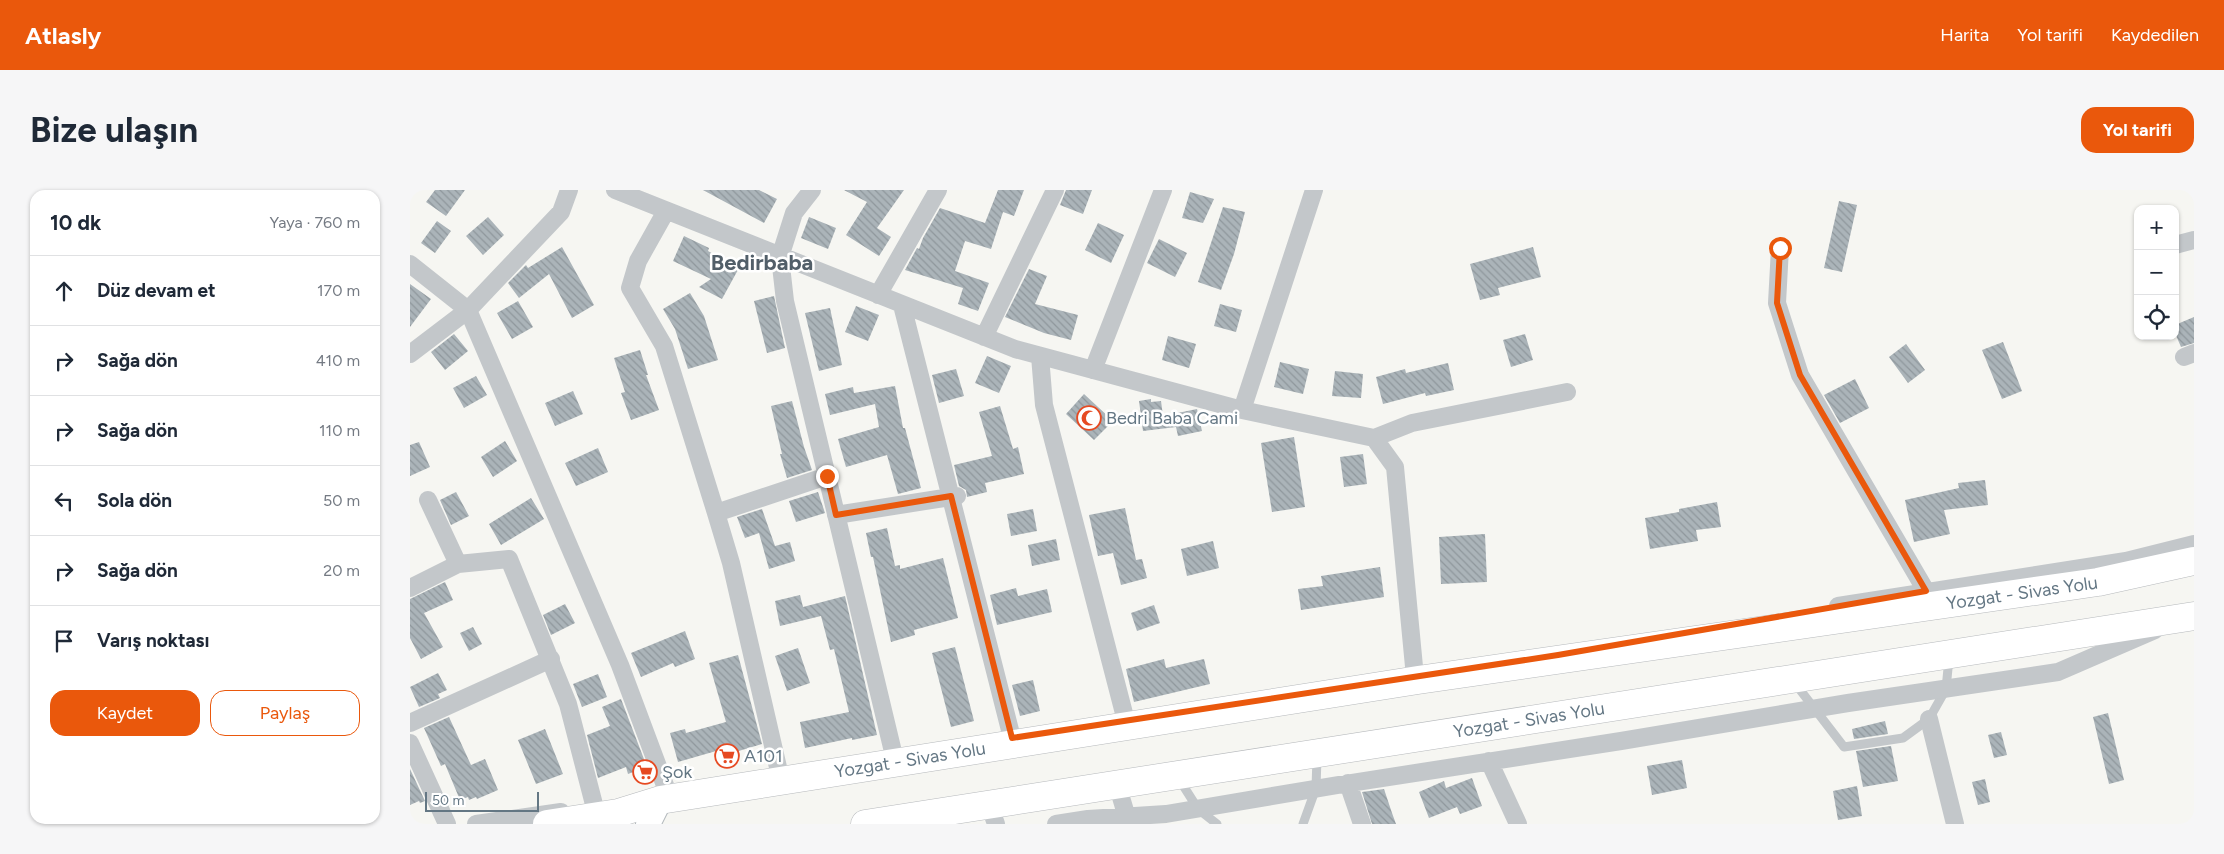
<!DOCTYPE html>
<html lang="tr">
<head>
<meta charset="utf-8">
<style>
	:root { --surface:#fff; --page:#f6f6f7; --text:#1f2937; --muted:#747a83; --line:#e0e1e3; --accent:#ea580c }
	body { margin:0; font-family:Figtree,sans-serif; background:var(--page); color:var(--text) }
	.controls { position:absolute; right:15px; top:15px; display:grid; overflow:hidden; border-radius:10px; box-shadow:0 1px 4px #0004 }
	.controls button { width:45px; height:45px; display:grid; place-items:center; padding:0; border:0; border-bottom:1px solid var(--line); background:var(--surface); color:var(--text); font:25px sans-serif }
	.scale { position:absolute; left:15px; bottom:12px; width:114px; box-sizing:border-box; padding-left:5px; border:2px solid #647784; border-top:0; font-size:14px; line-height:18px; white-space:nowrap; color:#647784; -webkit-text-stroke:4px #fff; paint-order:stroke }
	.stop { position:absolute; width:15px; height:15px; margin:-11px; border:4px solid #ea580c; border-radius:50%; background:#fff }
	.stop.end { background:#ea580c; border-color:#fff; box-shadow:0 1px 5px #0008 }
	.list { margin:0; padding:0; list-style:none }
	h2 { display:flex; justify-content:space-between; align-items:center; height:65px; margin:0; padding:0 20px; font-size:21px }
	h2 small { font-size:16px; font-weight:400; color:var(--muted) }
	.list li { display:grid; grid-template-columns:32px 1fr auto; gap:15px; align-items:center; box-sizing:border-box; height:70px; padding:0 20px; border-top:1px solid var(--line) }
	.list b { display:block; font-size:19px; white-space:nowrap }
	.list em { font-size:16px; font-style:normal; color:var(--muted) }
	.actions { display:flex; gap:10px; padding:15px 20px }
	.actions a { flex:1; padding:11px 0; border:1px solid var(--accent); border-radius:15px; text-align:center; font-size:18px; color:var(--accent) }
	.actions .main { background:var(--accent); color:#fff }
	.icon { flex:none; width:28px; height:28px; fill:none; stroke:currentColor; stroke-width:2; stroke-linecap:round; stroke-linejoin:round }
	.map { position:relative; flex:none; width:1784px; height:634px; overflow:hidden; border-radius:15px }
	header { display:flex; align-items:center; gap:30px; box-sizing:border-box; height:70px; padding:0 25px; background:var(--accent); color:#fff }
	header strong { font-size:24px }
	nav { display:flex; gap:28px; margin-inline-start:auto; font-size:18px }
	.intro { display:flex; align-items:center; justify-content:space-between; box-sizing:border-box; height:120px; padding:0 30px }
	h1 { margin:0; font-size:35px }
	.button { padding:12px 22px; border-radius:15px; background:var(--accent); color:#fff; font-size:18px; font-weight:700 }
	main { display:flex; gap:30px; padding:0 30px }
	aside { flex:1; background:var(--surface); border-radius:15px; box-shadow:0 1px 4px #0004 }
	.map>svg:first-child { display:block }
	.building { fill:url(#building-back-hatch) }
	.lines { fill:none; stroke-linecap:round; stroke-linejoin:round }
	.secondary-casing { stroke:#b3b9bd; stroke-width:26 }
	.highway-casing { stroke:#b6b9bc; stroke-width:29 }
	.lane { stroke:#c3c7ca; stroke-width:9 }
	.street { stroke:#c3c7ca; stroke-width:18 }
	.secondary { stroke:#fff; stroke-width:24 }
	.highway { stroke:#fff; stroke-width:28 }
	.route { stroke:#ea580c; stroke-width:6 }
	.labels { text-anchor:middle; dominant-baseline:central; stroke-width:5; stroke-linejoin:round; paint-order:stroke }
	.poi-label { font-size:18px; fill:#647784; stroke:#fff; text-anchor:start }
	.street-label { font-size:18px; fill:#647784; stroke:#fff }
	.district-label { font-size:22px; font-weight:bold; fill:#525f69; stroke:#fff }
</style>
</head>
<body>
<header>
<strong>Atlasly</strong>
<nav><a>Harita</a><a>Yol tarifi</a><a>Kaydedilen</a></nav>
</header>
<div class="intro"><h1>Bize ulaşın</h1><a class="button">Yol tarifi</a></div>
<main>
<aside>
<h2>10 dk<small>Yaya · 760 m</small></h2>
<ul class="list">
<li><svg class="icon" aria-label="ahead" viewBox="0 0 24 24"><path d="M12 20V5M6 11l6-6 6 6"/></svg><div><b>Düz devam et</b></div><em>170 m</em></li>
<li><svg class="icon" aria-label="right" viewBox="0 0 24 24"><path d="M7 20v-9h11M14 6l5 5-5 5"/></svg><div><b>Sağa dön</b></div><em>410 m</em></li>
<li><svg class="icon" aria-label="right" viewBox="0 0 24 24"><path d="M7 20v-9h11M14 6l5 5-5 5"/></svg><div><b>Sağa dön</b></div><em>110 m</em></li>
<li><svg class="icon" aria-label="left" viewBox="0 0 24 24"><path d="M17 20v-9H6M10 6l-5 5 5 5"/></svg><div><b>Sola dön</b></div><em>50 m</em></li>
<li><svg class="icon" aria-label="right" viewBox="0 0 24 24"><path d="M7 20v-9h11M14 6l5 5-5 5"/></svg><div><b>Sağa dön</b></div><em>20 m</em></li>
<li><svg class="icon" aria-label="arrive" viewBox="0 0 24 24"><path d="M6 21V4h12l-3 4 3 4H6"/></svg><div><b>Varış noktası</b></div></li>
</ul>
<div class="actions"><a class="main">Kaydet</a><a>Paylaş</a></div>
</aside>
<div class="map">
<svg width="1784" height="634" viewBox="0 0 1784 634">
	<defs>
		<pattern id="building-back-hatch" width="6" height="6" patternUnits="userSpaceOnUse" patternTransform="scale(1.25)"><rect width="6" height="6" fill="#abb4b9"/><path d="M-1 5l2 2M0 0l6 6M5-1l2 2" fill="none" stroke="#8f979c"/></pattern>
	</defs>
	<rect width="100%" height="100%" fill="#f6f6f2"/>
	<path class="building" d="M25 0H55L36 26 16 12Z
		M293 0H349L367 9 354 33Z
		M434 0H494L467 38 481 47 469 66 436 45 457 12Z
		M588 0H614L604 26 593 22 581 59 555 51 545 81 579 93 568 121 548 114 553 98 495 80 507 58 509 59 513 48 530 18 575 33Z
		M656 0H682L673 24 650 15Z
		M780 2 804 9 793 33 772 28Z
		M1429 11 1447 15 1432 82 1414 78Z
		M813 17 835 22 824 64 811 100 788 92Z
		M78 27 94 45 73 65 56 46Z
		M399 27 426 38 418 59 391 48Z
		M27 31 41 41 25 63 11 53Z
		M688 33 714 45 701 73 675 60Z
		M274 46 299 58 298 61 329 78 312 109 289 97 301 89 263 71Z
		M749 49 777 63 765 87 737 73Z
		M152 57 184 115 162 128 139 84 109 108 98 93 116 75 118 78Z
		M1123 57 1131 87 1088 98 1090 105 1070 110 1060 74Z
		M619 79 637 86 625 114 668 125 661 150 634 143 595 127Z
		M0 94 21 109 0 137Z
		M280 103 294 126 308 170 278 179 265 139 253 119Z
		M364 106 375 158 357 163 344 111Z
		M108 111 123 137 102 149 87 123Z
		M810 114 832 120 826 142 804 136Z
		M446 116 469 125 458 151 435 142Z
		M420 118 432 175 409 181 395 123Z
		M1784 127V153L1771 157 1765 143V135Z
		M44 144 58 161 35 180 21 162Z
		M1115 144 1123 170 1101 177 1093 150Z
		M758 146 786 154 779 178 752 170Z
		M1593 152 1612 201 1592 209 1572 160Z
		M1496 154 1515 180 1498 193 1479 167Z
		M230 160 238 185H236L249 220 221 230 211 203 215 202 204 168Z
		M577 166 601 176 589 203 565 193Z
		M870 172 899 179 893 204 864 197Z
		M1038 173 1044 200 1016 206 1015 203 973 214 966 187 995 179 996 183Z
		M546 179 554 206 529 213 522 185Z
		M925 181 953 184 951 208 922 206Z
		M66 186 77 205 54 218 43 198Z
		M1445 189 1459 218 1430 233 1414 205Z
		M485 196 493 238H495L511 298 488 304 477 265 436 277 428 249 469 237 465 214 420 225 415 204 443 197 444 203Z
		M163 201 173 224 145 236 135 213Z
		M674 204 703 231 684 250 656 224Z
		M741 209V212L751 211 753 226 787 219 792 241 768 246 766 237 733 241 729 211Z
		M382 211 394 257 402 280 377 288 370 264H372L361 216Z
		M590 216 603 259 608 257 614 284 575 293 577 302 557 307 556 300 549 296 544 275 582 266 569 222Z
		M884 247 895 317 862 322 851 253Z
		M95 251 107 271 83 287 71 267Z
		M9 252 20 277 0 286V255Z
		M188 258 198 282 166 296 155 273Z
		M953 264 957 294 934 297 930 267Z
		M1575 290 1578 315 1534 320 1540 344 1504 352 1495 310 1549 298 1548 293Z
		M46 302 59 326 41 335 30 310Z
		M408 302 415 323 386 332 379 311Z
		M121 308 134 329 91 355 79 334Z
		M1307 312 1311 337 1286 340 1288 351 1240 359 1235 328 1269 322V319Z
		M715 318 726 370 732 369 737 388 711 395 703 363 688 366 679 325Z
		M352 319 365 356 380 352 385 371 359 379 349 343 335 348 327 327Z
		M623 319 627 341 601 346 597 324Z
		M477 338 485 376 490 375V379L533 368 548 428 504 440 505 445 481 452 463 367H461L456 343Z
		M1075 344 1077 392 1031 394 1029 347Z
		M646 349 650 370 622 376 618 355Z
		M803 351 809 378 777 386 771 359Z
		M970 377 974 407 891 420 888 399 913 396 911 386Z
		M35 392 43 410 14 423 33 457 11 469 0 448V409Z
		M606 398 608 406 637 399 642 422 587 435 580 405Z
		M390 405 393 417 435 406 467 545 442 550V548L395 558 390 532 439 522 424 459 420 460 411 426 370 436 365 411Z
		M155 414 165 433 141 445 133 425Z
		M744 415 750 433 727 441 721 423Z
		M63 437 72 454 59 461 50 443Z
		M275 441 285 469 265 477 263 473 231 487 221 463Z
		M545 457 564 531 541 537 522 463Z
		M388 458 400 493 377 501 365 466Z
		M328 465 352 554 322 563 320 557 268 572 260 543 275 539 276 543 316 532 299 473Z
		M754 469 756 478 794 469 800 494 724 512 716 479Z
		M28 483 37 500 28 504 30 508 9 517 0 497Z
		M188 484 197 507 172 517 163 494Z
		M623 490 630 521 610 526 602 495Z
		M211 509 237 577 218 584 216 577 188 588 177 545 200 536 192 517Z
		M1698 523 1714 590 1699 594 1683 527Z
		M39 527 61 575 75 569 88 600 67 609 66 607 59 610 58 607 50 610 35 574 31 576 14 538Z
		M1475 531 1478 544 1444 549 1442 539Z
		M135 539 153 584 126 594 108 550Z
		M1591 542 1597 565 1584 568 1578 545Z
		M1481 556 1488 591 1453 597 1446 561Z
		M1272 570 1277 598 1242 605 1237 576Z
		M0 579 15 611 10 613 9 611 0 615Z
		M1062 588 1072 616 1050 624 1047 617 1019 628 1009 602 1034 591 1036 598Z
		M1575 589 1580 612 1568 615 1562 592Z
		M1447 596 1452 626 1428 630 1423 601Z
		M974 599 982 623 986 634H962L952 602Z"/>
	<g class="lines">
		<g class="secondary-casing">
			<path id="secondary" d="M238 634 250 610"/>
		</g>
		<g class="highway-casing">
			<path id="highway" d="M137 634 208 623 250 610 1008 490 1688 392 1784 371
				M455 634 1784 426"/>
		</g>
		<path class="lane" d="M1384 492 1434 557 1493 548 1519 529 1536 499 1539 468
			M769 589 788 619 807 634
			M893 634 906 598 907 567"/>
		<path class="street" d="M205 0 605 159 832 220 964 248 985 277 1005 487
			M402 0 384 23 370 67 375 111 484 566
			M256 21 228 71 220 98 254 156 306 323 321 373 370 586
			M1765 55 1784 50
			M1370 58 1367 113 1390 185 1516 401
			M0 74 58 120 210 475 259 606 250 610
			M468 105 528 0
			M492 115 602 548
			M574 147 645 0
			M0 164 58 120 151 22 159 0
			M630 166 634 215 716 531
			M1774 167 1784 163
			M683 180 753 0
			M832 220 904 0
			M964 248 1002 233 1157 202
			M18 310 48 374
			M306 323 417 286
			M426 325 547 306
			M0 398 48 374 99 369 158 514 187 626
			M1428 416 1716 371 1784 354
			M1519 529 1545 634
			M0 533 141 469
			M0 553 37 634
			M1079 571 1108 634
			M938 593 952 634
			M707 594 719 634
			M579 614 586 634
			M66 634 151 622
			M646 634 678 629 756 624 928 595 1211 551 1438 513 1648 482 1745 440"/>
		<use href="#secondary" class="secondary"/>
		<use href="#highway" class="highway"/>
	</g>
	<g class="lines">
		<path class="route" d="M417 286 426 325 541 306 602 548 1148 465 1516 401 1390 185 1367 113 1370 58"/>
	</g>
	<defs>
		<g id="mosque-ring" transform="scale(1.25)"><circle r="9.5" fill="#fff" stroke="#e64a22" stroke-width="1.5"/><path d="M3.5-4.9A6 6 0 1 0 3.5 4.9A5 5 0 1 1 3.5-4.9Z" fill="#e64a22"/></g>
		<g id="supermarket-ring" transform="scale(1.25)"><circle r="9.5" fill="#fff" stroke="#e64a22" stroke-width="1.5"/><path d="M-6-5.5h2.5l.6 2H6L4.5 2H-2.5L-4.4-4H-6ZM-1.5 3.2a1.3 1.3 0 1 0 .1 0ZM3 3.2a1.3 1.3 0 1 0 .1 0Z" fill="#e64a22"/></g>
	</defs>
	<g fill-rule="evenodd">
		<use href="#mosque-ring" x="679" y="228"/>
		<use href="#supermarket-ring" x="317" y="566"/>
		<use href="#supermarket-ring" x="235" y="582"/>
	</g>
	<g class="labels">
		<g class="poi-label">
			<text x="696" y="228">Bedri Baba Cami</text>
			<text x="334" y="566">A101</text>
			<text x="252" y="582">Şok</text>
		</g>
		<g class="street-label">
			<text transform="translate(1612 403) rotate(-8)">Yozgat - Sivas Yolu</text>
			<text transform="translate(1119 530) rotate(-9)">Yozgat - Sivas Yolu</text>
			<text transform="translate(500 570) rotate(-9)">Yozgat - Sivas Yolu</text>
		</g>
		<g class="district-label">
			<text x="352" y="72">Bedirbaba</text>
		</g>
	</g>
</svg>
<div class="controls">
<button>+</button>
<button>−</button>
<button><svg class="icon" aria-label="locate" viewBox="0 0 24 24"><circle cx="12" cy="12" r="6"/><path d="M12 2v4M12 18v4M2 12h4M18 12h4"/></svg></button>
</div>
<div class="scale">50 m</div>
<div class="stop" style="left:1370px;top:58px"></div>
<div class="stop end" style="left:417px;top:286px"></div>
</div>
</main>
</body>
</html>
